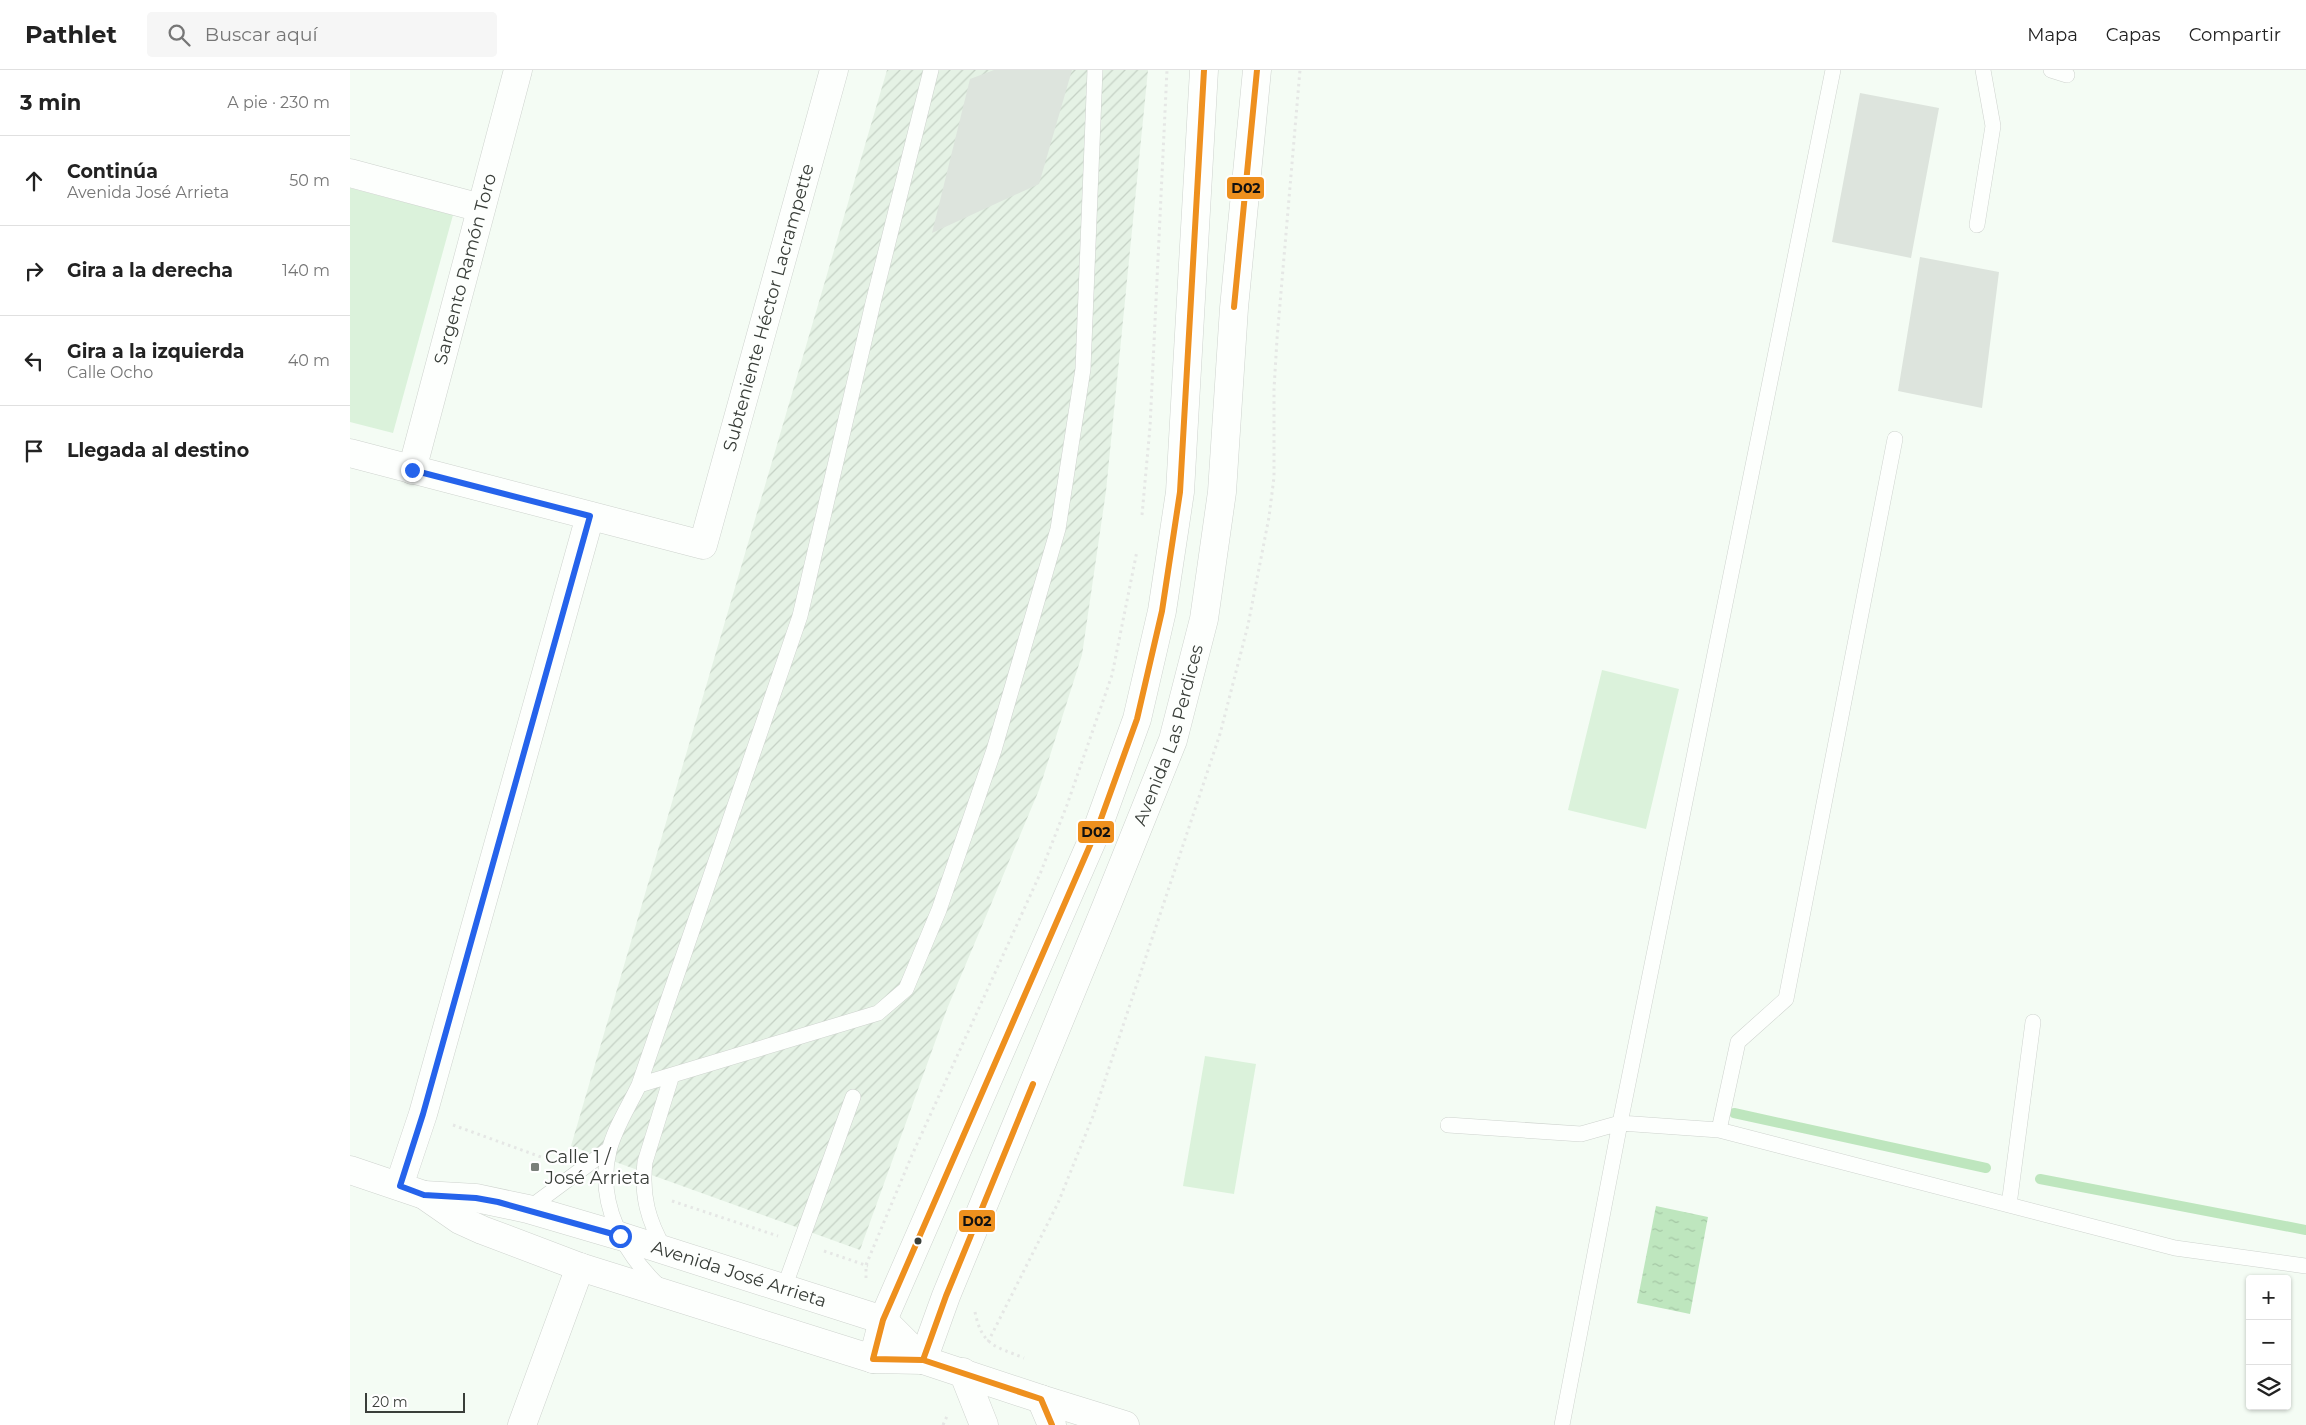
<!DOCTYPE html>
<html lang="es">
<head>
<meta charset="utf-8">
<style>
	:root { --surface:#fff; --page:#f6f6f6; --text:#222; --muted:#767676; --line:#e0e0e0 }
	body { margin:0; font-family:Montserrat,sans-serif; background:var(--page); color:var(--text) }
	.controls { position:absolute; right:15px; bottom:15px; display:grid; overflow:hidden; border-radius:5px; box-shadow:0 1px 4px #0004 }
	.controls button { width:45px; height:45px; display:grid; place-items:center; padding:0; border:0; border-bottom:1px solid var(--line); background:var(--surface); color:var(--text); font:25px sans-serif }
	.scale { position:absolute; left:15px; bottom:12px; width:100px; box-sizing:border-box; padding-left:5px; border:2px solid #393e39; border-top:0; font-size:14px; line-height:18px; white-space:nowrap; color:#393e39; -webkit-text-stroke:4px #fff; paint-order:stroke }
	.stop { position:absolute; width:15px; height:15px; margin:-11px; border:4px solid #2563eb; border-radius:50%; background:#fff }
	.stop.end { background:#2563eb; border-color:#fff; box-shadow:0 1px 5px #0008 }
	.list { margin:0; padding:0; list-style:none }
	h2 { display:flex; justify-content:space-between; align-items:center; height:65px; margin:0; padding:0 20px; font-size:21px }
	h2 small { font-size:16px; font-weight:400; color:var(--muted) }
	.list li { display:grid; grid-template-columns:32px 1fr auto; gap:15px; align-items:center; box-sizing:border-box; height:90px; padding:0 20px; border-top:1px solid var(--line) }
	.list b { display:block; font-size:19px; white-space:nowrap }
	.list p { margin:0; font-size:16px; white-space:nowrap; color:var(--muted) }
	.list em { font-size:16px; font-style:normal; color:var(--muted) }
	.icon { flex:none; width:28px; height:28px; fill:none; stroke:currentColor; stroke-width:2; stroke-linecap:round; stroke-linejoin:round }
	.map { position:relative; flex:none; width:1956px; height:1355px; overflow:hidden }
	header { display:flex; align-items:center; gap:30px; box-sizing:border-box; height:70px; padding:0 25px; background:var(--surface); border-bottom:1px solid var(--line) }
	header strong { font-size:24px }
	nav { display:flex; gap:28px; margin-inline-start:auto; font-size:18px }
	.search { width:350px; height:45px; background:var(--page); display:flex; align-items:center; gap:12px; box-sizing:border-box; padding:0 18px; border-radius:5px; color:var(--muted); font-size:19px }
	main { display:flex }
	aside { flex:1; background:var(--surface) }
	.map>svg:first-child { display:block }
	.industrial { fill:url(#industrial-furrows) }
	.park { fill:#dbf2db }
	.water { fill:url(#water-ripples) }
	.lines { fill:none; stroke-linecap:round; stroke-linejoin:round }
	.stream { stroke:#bee6be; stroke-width:10 }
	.building { fill:#dde4dd }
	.lane-casing { stroke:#ced3ce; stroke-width:16 }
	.street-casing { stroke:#ced3ce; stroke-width:29 }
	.secondary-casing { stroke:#ced3ce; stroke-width:29 }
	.primary-casing { stroke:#ced3ce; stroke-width:29 }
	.path { stroke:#e5e7e5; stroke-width:3; stroke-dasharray:2.5 4; stroke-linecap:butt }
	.lane { stroke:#fdfffd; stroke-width:15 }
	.street { stroke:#fdfffd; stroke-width:28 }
	.secondary { stroke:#fdfffd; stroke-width:28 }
	.primary { stroke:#fdfffd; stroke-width:28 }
	.bus-1-casing { stroke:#fff; stroke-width:10 }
	.bus-1 { stroke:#ee901e; stroke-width:6 }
	.route { stroke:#2563eb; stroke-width:6 }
	.poi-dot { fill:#7a807a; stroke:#fff; stroke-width:2 }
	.bus-dot { fill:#393e39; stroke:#fff; stroke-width:2 }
	.labels { text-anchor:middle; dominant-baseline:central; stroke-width:4.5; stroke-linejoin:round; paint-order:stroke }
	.street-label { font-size:18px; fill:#393e39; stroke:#fff }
	.poi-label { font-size:18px; fill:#393e39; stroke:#fff; text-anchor:start }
	.line-badge { stroke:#fff; stroke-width:2 }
	.pale-badge-label { font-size:14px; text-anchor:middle; font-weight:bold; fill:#111 }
</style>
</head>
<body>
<header>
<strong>Pathlet</strong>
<div class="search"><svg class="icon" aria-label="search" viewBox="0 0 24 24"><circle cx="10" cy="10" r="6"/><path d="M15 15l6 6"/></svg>Buscar aquí</div>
<nav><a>Mapa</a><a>Capas</a><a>Compartir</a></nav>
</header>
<main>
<aside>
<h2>3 min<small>A pie · 230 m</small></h2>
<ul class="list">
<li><svg class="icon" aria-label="ahead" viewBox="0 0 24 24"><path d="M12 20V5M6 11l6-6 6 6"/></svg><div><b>Continúa</b><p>Avenida José Arrieta</p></div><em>50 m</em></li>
<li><svg class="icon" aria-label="right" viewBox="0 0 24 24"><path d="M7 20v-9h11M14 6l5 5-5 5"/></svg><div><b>Gira a la derecha</b></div><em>140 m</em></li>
<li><svg class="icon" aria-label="left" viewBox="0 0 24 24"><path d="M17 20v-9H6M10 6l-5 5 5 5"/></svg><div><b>Gira a la izquierda</b><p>Calle Ocho</p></div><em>40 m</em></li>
<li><svg class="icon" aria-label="arrive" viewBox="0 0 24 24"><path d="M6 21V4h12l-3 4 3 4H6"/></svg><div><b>Llegada al destino</b></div></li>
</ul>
</aside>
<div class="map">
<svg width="1956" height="1355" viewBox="0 0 1956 1355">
	<defs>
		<pattern id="industrial-furrows" width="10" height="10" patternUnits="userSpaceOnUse" patternTransform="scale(1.25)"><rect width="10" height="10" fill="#e5f2e5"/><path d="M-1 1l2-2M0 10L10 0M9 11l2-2" fill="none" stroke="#c5d1c5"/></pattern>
		<pattern id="water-ripples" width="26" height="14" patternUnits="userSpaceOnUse" patternTransform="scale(1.25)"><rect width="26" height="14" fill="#bee6be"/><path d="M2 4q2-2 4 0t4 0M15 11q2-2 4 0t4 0" fill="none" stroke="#a4c6a4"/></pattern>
	</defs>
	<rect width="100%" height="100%" fill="#f4fcf4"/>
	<path class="industrial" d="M537 0H798L756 421 732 585 689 720 597 939 510 1180 221 1076Z"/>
	<path class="park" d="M0 118 103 145 43 363 0 352Z
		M1252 600 1329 619 1296 759 1218 740Z
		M855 986 906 994 884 1124 833 1116Z"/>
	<path class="water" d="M1306 1136 1358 1147 1340 1244 1287 1233Z"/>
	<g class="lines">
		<path class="stream" d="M1384 1043 1636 1098
			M1690 1109 1956 1160"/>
	</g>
	<path class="building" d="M644 0H722L689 114 582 163 620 9Z
		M1510 23 1589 38 1561 188 1482 172Z
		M1570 187 1649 202 1632 338 1548 321Z"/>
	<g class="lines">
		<g class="lane-casing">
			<path id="lane" d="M1701 0 1717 5
				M1627 155 1643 56 1633 0
				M289 1015 528 943 556 919 589 840 644 680 708 459 733 299 745 0
				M1098 1055 1231 1064 1270 1053 1483 0
				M1369 1060 1388 972 1436 929 1545 369
				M1659 1135 1683 952
				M178 1139 259 1079
				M315 1180C298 1151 291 1125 295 1092L322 1005
				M311 1218C274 1184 246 1133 259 1081 264 1059 279 1036 289 1015L450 546 523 233 581 0
				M434 1218 503 1027
				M1212 1355 1270 1053 1369 1060 1825 1178 1956 1196"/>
		</g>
		<g class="street-casing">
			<g id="street">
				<path d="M0 103 131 138"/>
				<path id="s1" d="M0 383 353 475 484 0"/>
				<path id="s2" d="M62 400 168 0"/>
				<path d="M49 1116 73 1044 240 446"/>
				<path d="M172 1355 230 1197"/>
			</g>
		</g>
		<g class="secondary-casing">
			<g id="secondary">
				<path d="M0 1100 74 1125 110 1150 132 1160 230 1197 523 1289"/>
				<path id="s3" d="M74 1125 126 1128 178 1139 270 1166 533 1250 573 1290"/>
				<path d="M691 1329 775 1355"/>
			</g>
		</g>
		<g class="primary-casing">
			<g id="primary">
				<path id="s4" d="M573 1290 596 1226 756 837 823 670 854 549 872 422 884 238 907 0"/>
				<path d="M613 1302 634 1355"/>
				<path d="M702 1355 691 1329 573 1290 523 1289 533 1250 748 757 787 649 812 541 830 422 854 0"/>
			</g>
		</g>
		<path class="path" d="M792 445 800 357 817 0
			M103 1055 202 1091
			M322 1131 428 1166
			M474 1181 518 1196
			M516 1208V1195L562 1085 690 804 717 735 762 605 787 481
			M625 1242C632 1276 645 1276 674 1288
			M638 1272 708 1133 743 1046 870 664 898 555 919 447 924 407V319L927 269 950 0
			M593 1355 597 1346"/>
		<use href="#lane" class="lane"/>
		<use href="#street" class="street"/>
		<use href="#secondary" class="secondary"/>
		<use href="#primary" class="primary"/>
		<g class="bus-1-casing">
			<path id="bus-1" d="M884 237 907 0
				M573 1290 596 1226 683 1014
				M702 1355 691 1329 573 1290 523 1289 533 1250 748 757 787 649 812 541 830 422 854 0"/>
		</g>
		<use href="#bus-1" class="bus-1"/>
	</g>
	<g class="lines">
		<path class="route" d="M62 400 240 446 73 1044 50 1116 74 1125 126 1128 148 1132 270 1166"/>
	</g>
	<rect class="poi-dot" x="180" y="1092" width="10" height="10" rx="2.5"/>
	<circle class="bus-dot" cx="568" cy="1171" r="4.5"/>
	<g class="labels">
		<g class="street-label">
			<text stroke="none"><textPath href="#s2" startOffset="208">Sargento Ramón Toro</textPath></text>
			<text stroke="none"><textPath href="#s1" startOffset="611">Subteniente Héctor Lacrampette</textPath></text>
			<text stroke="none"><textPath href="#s4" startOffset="672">Avenida Las Perdices</textPath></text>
			<text stroke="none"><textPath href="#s3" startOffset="326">Avenida José Arrieta</textPath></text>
		</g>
		<g class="poi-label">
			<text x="195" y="1087">Calle 1 /<tspan x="195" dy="21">José Arrieta</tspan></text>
		</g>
	</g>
	<g class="line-badge">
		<rect x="876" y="106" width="39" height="24" rx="5" fill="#ee901e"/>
		<rect x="727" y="750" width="38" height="24" rx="5" fill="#ee901e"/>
		<rect x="608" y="1139" width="38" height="24" rx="5" fill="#ee901e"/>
	</g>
	<g class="pale-badge-label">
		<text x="896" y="123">D02</text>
		<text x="746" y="767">D02</text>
		<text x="627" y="1156">D02</text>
	</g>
</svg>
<div class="controls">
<button>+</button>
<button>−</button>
<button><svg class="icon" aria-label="layers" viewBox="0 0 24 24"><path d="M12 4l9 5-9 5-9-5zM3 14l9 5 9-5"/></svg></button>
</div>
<div class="scale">20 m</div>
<div class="stop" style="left:270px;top:1166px"></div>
<div class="stop end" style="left:62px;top:400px"></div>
</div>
</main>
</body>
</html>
